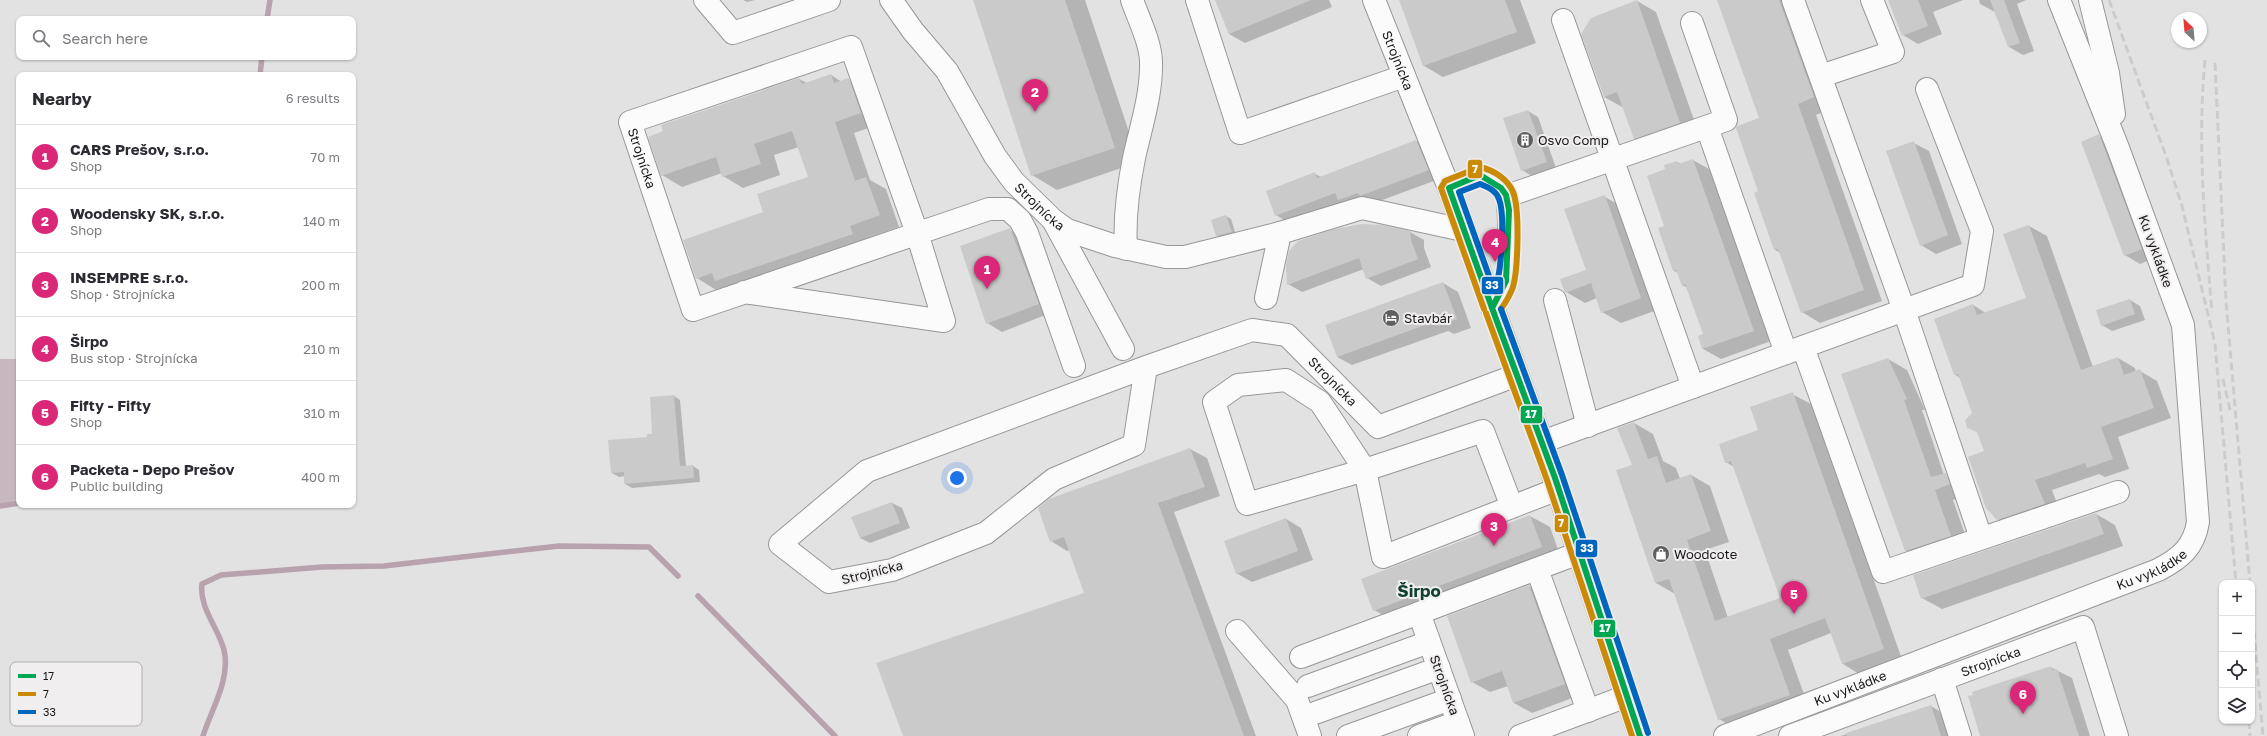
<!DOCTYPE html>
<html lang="en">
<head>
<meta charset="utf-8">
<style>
	:root { --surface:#fff; --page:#f7f7f7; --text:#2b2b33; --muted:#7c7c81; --line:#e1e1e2; --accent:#db2777 }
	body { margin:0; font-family:"Golos Text",sans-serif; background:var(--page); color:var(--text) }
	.controls { position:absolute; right:12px; bottom:12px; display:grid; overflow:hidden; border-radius:8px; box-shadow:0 1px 3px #0004 }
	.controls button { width:36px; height:36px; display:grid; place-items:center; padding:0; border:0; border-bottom:1px solid var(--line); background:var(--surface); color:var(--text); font:20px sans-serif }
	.compass { position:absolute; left:2171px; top:12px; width:36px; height:36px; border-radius:50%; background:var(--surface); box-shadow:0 1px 3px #0004; rotate:334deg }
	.you { position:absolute; left:957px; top:478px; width:14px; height:14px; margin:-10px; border:3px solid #fff; border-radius:50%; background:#1a73e8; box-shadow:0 0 0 6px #1a73e833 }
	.badge { display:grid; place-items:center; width:26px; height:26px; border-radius:50%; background:var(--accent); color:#fff; font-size:13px; font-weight:700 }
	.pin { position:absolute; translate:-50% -33px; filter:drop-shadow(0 1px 2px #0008) }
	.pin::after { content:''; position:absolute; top:21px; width:14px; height:12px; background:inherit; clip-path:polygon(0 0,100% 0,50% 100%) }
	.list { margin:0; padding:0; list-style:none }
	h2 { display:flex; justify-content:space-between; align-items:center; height:52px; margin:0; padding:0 16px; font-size:17px }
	h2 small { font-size:13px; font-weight:400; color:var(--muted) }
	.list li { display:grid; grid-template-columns:26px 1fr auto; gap:12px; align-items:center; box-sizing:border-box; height:64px; padding:0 16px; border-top:1px solid var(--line) }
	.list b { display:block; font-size:15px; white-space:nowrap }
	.list p { margin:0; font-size:13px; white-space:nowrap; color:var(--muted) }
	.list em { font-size:13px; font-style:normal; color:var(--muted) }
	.icon { flex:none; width:22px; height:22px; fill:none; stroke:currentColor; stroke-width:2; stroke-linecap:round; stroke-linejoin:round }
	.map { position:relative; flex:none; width:2267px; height:736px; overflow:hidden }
	.search { position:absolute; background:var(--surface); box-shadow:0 1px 3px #0004; left:16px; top:16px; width:340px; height:44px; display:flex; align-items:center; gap:10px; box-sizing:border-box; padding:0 14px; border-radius:8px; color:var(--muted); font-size:15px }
	.panel { position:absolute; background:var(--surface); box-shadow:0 1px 3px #0004; left:16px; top:72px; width:340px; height:436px; border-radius:8px }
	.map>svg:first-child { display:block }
	.forest { fill:#c9b7c0 }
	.shadow { fill:#0003 }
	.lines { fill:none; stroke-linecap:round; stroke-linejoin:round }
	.stream { stroke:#b8a2ae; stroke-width:5.5 }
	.building { fill:#cbcaca }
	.minor-casing { stroke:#989798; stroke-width:24 }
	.minor { stroke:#fbfbfb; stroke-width:22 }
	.rail { stroke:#cdcccc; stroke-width:3; stroke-dasharray:8 4; stroke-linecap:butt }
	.bus-1-casing { stroke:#f1eef0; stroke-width:9 }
	.bus-2-casing { stroke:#f1eef0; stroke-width:9 }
	.bus-3-casing { stroke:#f1eef0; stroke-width:9 }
	.bus-1 { stroke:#00a651; stroke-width:6 }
	.bus-2 { stroke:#cb8a05; stroke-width:6 }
	.bus-3 { stroke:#0065bd; stroke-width:6 }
	.labels { text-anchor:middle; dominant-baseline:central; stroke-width:4; stroke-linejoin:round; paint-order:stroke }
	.street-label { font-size:13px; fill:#1a1919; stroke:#f1eef0 }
	.poi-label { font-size:13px; fill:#1a1919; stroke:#f1eef0; text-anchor:start }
	.district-label { font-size:17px; font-weight:bold; fill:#104130; stroke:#f1eef0 }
	.key { fill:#f1eef0; stroke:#b0aeb0; stroke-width:1 }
	.key-label { font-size:11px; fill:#1a1919 }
	.line-badge { stroke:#f1eef0; stroke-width:1.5 }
	.badge-label { font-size:11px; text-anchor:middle; font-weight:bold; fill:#fff }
</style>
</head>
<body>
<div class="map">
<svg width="2267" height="736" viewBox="0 0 2267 736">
	<rect width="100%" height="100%" fill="#e3e2e2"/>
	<path class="forest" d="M0 359H19V499L0 505Z"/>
	<path class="shadow" d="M743 0H755L747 2Z
		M974 0H1085L1139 162 1057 190 1032 175Z
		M1216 0H1329L1332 7 1245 43 1229 34Z
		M1400 0H1520L1536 43 1443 77 1424 66Z
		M1718 0H1792L1832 108 1816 115 1882 301 1820 323 1802 312 1781 253 1775 250 1759 192 1761 119Z
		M1889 0H1963L1933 12 1942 34 1918 44 1903 35Z
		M1979 0H2026L2017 4 2034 51 2023 55 2009 47 1995 12 1980 4Z
		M1637 1 1656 12 1699 134 1654 150 1634 138 1624 108 1604 97Z
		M831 75 842 82 849 80 869 91 880 124 854 133 870 180 886 189 899 227 870 237 873 246 735 292 725 287 716 290 697 278 764 213 809 178 799 147 774 155 780 175 743 188 723 176 722 173 682 187 662 175 799 79 807 83Z
		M1528 111 1538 117 1556 168 1532 176 1522 170Z
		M2099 136 2114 144 2156 257 2140 264 2125 255Z
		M1416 141 1430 149 1442 178 1374 203 1289 223 1276 215 1315 174 1321 177Z
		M1914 143 1929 151 1962 244 1936 254 1921 245Z
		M1693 160 1711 170 1771 341 1721 359 1703 349 1699 337 1704 335 1688 288 1682 285 1678 273 1674 271 1666 227V170L1677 162 1681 164Z
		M1605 197 1624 208 1660 309 1621 323 1602 312 1597 298 1585 303 1566 292 1587 270Z
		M1226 216 1231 219 1236 235 1222 238 1217 236Z
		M2029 226 2047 236 2093 367 2118 358 2135 368 2136 372 2140 371 2157 381 2171 418 2118 437 2129 469 2105 477 2099 474 2052 490 2061 514 2015 529 1998 519 1986 452 1979 433 1968 427 1973 414 1960 378 1954 374 1973 305 1986 313 2027 298Z
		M1010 230 1025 238 1053 312 1002 332 987 323Z
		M1410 232 1424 240V248L1431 267 1381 286 1367 278 1364 269 1302 292 1288 284Z
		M1443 283 1458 292 1471 328 1454 334 1448 331 1352 365 1337 357Z
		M2130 300 2140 306 2145 320 2112 331 2102 325Z
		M1888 359 1907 370 1925 410H1922L1944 475 1964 485 1968 495 1953 500 1969 546 1924 561 1906 551Z
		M1792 394 1811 404 1902 659 1861 675 1843 664 1831 633 1788 650 1808 705 1738 730 1719 719 1675 594 1656 583 1617 471 1633 465 1634 423 1653 434 1663 461 1676 468 1680 479 1691 475 1710 486 1729 542 1705 550 1728 618 1781 598 1734 467 1726 462 1759 431Z
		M674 396 680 400 686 466H693L699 470 700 482 632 488 625 484V476L619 477 612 473 653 435Z
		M1190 449 1207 458 1220 496 1174 512 1256 736H904L1086 594 1070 550 1067 551 1051 541Z
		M892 503 902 508 910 528 870 543 860 538Z
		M2096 514 2115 525 2123 546 1942 609 1922 598Z
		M1530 516 1550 527 1561 558 1394 621 1374 610Z
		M1286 519 1301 528 1313 560 1252 582 1236 573Z
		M1529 586 1547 597 1583 694 1532 713 1514 703 1508 686 1490 692 1472 682Z
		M2050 667 2072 678 2090 736H1981Z
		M1931 706 1947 716 1954 736H1841Z"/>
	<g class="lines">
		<path class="stream" d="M267 19 270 0
			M260 75 262 57
			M0 506 19 503
			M698 596 835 736
			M203 736C211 710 231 679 224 650 218 627 199 608 202 584L221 575 322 567 384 566 559 546 649 547 678 576"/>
	</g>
	<path class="building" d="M973 0H1065L1115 148 1031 176Z
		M1215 0H1311L1229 34Z
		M1399 0H1505L1517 32 1423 66Z
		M1637 0 1680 123 1634 139 1617 92 1604 97 1581 34 1591 18Z
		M1717 0H1779L1814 97 1798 104 1864 290 1801 313 1778 249 1774 250 1754 193 1758 191 1736 128 1737 126 1759 118Z
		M1888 0H1918L1928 26 1902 36Z
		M1990 0H2004L2020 43 2008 47Z
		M831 74 834 83 849 78 861 113 835 122 855 181 866 177 880 215 850 226 853 234 715 281 712 273 696 279 683 240 763 212 757 194 808 177 792 131 754 144 761 164 722 177 716 157 661 176 648 137 663 131 661 125 799 78 802 84Z
		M1528 110 1547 162 1521 171 1503 118Z
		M2099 134 2142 249 2124 256 2081 142Z
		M1416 140 1429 170 1360 196 1358 193 1338 200 1335 193 1275 216 1266 191 1315 172 1317 178Z
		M1914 141 1948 235 1920 246 1886 151Z
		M1693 159 1754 331 1702 349 1698 336 1703 334 1685 284 1682 286 1676 270 1673 271 1658 228 1664 226 1647 176 1665 169 1664 165 1677 161 1678 164Z
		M1605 195 1641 298 1601 313 1591 283 1565 293 1560 279 1586 270 1564 209Z
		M1226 215 1232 232 1216 236 1211 220Z
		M1362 224 1382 225 1410 231 1411 240 1418 259 1366 279 1359 258 1287 285 1286 265 1289 251 1298 241 1334 229Z
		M2029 225 2081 370 2118 357 2124 375 2140 369 2154 408 2101 427 2113 459 2087 468 2085 463 2035 480 2045 504 1997 520 1986 508 1968 457 1984 451 1977 432 1967 428 1965 420 1972 413 1958 374 1954 375 1934 319 1973 304 1977 315 2026 298 2003 234Z
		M1010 228 1039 304 986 324 960 246Z
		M1443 282 1457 319 1438 326 1436 321 1337 357 1325 325Z
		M2130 299 2135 314 2101 326 2096 310Z
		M1888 358 1907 399 1904 400 1931 477 1946 473 1950 484 1935 490 1951 536 1905 551 1841 374Z
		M1793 392 1884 649 1842 664 1825 618 1770 639 1790 695 1718 720 1669 579 1655 583 1616 470 1632 465 1617 428 1634 422 1648 459 1657 456 1666 483 1691 474 1711 531 1687 540 1715 621 1780 598 1731 461 1725 463 1719 444 1758 430 1750 407Z
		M674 395 680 466 693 465 694 478 624 484V472L611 473 608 440 647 437V434H652L650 397Z
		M1190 448 1205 487 1158 503 1244 736H903L876 663 1084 593 1064 537 1050 542 1038 508 1049 499Z
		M892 502 900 523 860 538 851 517Z
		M2096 513 2104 534 1921 599 1913 575Z
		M1530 515 1542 547 1373 611 1361 579Z
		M1286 518 1298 551 1236 574 1224 541Z
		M1529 585 1565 684 1513 703 1502 671 1471 683 1447 616Z
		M2051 666 2052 670 2057 669 2079 736H1980L1968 696 1973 695 1972 692Z
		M1931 705 1941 736H1847L1846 733Z"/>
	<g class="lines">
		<g class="minor-casing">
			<g id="minor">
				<path d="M705 0 733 33 829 0"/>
				<path id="s1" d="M891 0 913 31 947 71 995 156 1014 182 1053 220 1067 230 1115 246 1166 257H1185L1280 233"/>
				<path d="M1197 0 1240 133 1404 76"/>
				<path id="s2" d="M1374 0 1449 188 1542 442 1640 736"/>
				<path d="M1793 0 1904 310 1981 538"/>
				<path d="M2090 0 2108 73 2114 114"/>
				<path d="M1563 20 1693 387"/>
				<path d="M1821 76 1893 52 1872 0"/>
				<path d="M1707 127 1786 353"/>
				<path d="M1449 188 1480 175C1492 180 1500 183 1506 195 1511 204 1509 268 1506 281 1504 291 1498 299 1492 308"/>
				<path d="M1507 196 1726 120 1692 23"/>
				<path d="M1053 220 1123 349"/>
				<path d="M1126 249C1124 218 1128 188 1134 158 1141 126 1152 94 1151 61 1150 41 1139 20 1132 0"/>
				<path id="s3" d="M744 292 944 321 917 233 851 47 630 122 693 310 989 209H1008L1020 220 1027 233 1074 366"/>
				<path d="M1266 298 1280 233 1362 208 1463 230"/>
				<path d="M1555 300 1588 426"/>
				<path d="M1803 347 1883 572 2118 492"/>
				<path id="s4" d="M1146 367 1134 445 1054 479 986 533 892 570 829 582 780 544 867 471 1146 367 1252 330 1287 335 1378 427 1517 375"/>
				<path d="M1542 442 1973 285 1982 231 1927 89"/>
				<path d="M1512 507 1483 431 1365 470 1247 504 1214 402 1238 385 1286 380 1320 402 1365 470 1383 557 1558 489"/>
				<path d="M1537 569 1588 711"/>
				<path d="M1237 631 1297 700 1310 736"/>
				<path d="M1301 657 1419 613"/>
				<path d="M1942 679 1960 736"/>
				<path d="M1308 686 1429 642"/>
				<path d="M1315 713 1439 668"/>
				<path d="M1348 736 1450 699"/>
				<path d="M1419 736 1458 722"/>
				<path d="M1463 736 1419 613 1579 553"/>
				<path d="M1520 736 1627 696"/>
				<path id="s5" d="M1725 736 2158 570C2181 558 2194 547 2198 522L2183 325 2118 148 2059 0"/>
				<path id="s6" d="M1790 736 2083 627 2117 736"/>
			</g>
		</g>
		<use href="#minor" class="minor"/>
		<path class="rail" d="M2109 0 2166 156 2182 206 2215 344 2236 583
			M2205 60C2197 145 2205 227 2212 312
			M2215 63 2226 301 2250 583
			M2223 379 2231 414
			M2252 607 2263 736
			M2249 721 2250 736"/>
		<g class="bus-1-casing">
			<path id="bus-1" d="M1480 175 1501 188 1506 195 1509 210 1506 281 1492 308 1449 188Z
				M1492 308 1555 478 1640 736"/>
		</g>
		<g class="bus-2-casing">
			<path id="bus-2" d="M1484 309 1441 188 1445 181 1480 167C1493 170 1508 179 1513 192 1520 209 1518 269 1513 287 1510 295 1506 302 1501 309
				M1486 313 1547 480 1632 736"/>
		</g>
		<g class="bus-3-casing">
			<path id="bus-3" d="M1480 184C1487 187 1496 190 1499 199 1505 214 1502 275 1494 290L1459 192Z
				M1501 309 1562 475 1648 733"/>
		</g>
		<use href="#bus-1" class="bus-1"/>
		<use href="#bus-2" class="bus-2"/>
		<use href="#bus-3" class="bus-3"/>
	</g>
	<defs>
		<g id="building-disc" transform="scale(0.9)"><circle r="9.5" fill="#605f5f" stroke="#f1eef0"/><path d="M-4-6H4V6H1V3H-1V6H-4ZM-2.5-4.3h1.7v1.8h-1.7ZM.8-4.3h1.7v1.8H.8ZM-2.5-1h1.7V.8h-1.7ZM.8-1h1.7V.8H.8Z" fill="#fff"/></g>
		<g id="hotel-disc" transform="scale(0.9)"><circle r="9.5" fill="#605f5f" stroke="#f1eef0"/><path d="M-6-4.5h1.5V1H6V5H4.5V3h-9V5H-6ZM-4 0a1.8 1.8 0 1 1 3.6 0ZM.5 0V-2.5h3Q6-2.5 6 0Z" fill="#fff"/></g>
		<g id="shop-disc" transform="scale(0.9)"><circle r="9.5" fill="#605f5f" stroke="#f1eef0"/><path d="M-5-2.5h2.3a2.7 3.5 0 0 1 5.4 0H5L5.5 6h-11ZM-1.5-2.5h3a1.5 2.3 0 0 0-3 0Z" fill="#fff"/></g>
	</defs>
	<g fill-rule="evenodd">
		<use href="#building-disc" x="1525" y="140"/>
		<use href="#hotel-disc" x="1391" y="318"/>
		<use href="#shop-disc" x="1661" y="554"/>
	</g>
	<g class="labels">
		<g class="street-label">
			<text stroke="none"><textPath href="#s2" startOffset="65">Strojnícka</textPath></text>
			<text stroke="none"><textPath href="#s3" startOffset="763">Strojnícka</textPath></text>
			<text stroke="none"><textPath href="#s1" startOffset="256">Strojnícka</textPath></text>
			<text transform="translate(2156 251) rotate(70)">Ku vykládke</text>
			<text stroke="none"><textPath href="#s4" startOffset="1104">Strojnícka</textPath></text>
			<text stroke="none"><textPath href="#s5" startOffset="458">Ku vykládke</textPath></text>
			<text transform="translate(872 572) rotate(-14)">Strojnícka</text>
			<text stroke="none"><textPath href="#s6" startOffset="214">Strojnícka</textPath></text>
			<text transform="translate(1445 685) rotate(70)">Strojnícka</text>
			<text stroke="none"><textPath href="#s5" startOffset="134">Ku vykládke</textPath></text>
		</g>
		<g class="poi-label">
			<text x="1538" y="140">Osvo Comp</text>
			<text x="1404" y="318">Stavbár</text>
			<text x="1674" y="554">Woodcote</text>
		</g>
		<g class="district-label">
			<text x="1419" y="590">Širpo</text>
		</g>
	</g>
	<rect x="10" y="662" width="132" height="64" rx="6" class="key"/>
	<rect x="18" y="674" width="18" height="4" fill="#00a651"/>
	<rect x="18" y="692" width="18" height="4" fill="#cb8a05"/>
	<rect x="18" y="710" width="18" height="4" fill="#0065bd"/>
	<g class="key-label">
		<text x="43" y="680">17</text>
		<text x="43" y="698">7</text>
		<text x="43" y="716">33</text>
	</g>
	<g class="line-badge">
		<rect x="1467" y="159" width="16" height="20" rx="4" fill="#cb8a05"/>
		<rect x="1481" y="276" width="23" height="19" rx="4" fill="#0065bd"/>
		<rect x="1520" y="405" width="23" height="19" rx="4" fill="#00a651"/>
		<rect x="1554" y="514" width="15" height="19" rx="4" fill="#cb8a05"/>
		<rect x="1575" y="539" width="23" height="19" rx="4" fill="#0065bd"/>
		<rect x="1593" y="619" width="23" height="19" rx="4" fill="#00a651"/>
	</g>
	<g class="badge-label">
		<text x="1475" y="173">7</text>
		<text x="1492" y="289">33</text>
		<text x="1531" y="418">17</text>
		<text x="1561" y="527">7</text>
		<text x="1587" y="552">33</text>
		<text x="1605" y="632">17</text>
	</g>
</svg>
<div class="controls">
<button>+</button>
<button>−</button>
<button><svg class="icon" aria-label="locate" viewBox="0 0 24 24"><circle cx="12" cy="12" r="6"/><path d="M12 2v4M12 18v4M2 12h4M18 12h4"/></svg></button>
<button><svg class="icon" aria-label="layers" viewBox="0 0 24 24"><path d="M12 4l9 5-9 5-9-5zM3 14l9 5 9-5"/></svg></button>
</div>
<svg class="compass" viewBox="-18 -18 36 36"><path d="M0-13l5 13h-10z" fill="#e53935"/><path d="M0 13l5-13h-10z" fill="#7c7c81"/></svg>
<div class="you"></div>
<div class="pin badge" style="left:987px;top:289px">1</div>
<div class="pin badge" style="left:1035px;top:112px">2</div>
<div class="pin badge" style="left:1494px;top:546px">3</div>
<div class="pin badge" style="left:1495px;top:262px">4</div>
<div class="pin badge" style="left:1794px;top:614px">5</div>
<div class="pin badge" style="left:2023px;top:714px">6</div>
<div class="search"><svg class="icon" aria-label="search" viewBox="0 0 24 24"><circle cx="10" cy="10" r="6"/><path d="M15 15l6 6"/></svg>Search here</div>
<section class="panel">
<h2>Nearby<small>6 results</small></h2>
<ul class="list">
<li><span class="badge">1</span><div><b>CARS Prešov, s.r.o.</b><p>Shop</p></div><em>70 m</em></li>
<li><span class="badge">2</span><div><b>Woodensky SK, s.r.o.</b><p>Shop</p></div><em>140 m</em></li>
<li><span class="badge">3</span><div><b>INSEMPRE s.r.o.</b><p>Shop · Strojnícka</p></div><em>200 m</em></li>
<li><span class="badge">4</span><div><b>Širpo</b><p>Bus stop · Strojnícka</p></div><em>210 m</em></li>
<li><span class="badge">5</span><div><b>Fifty - Fifty</b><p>Shop</p></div><em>310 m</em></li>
<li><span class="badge">6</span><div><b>Packeta - Depo Prešov</b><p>Public building</p></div><em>400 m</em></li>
</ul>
</section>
</div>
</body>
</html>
